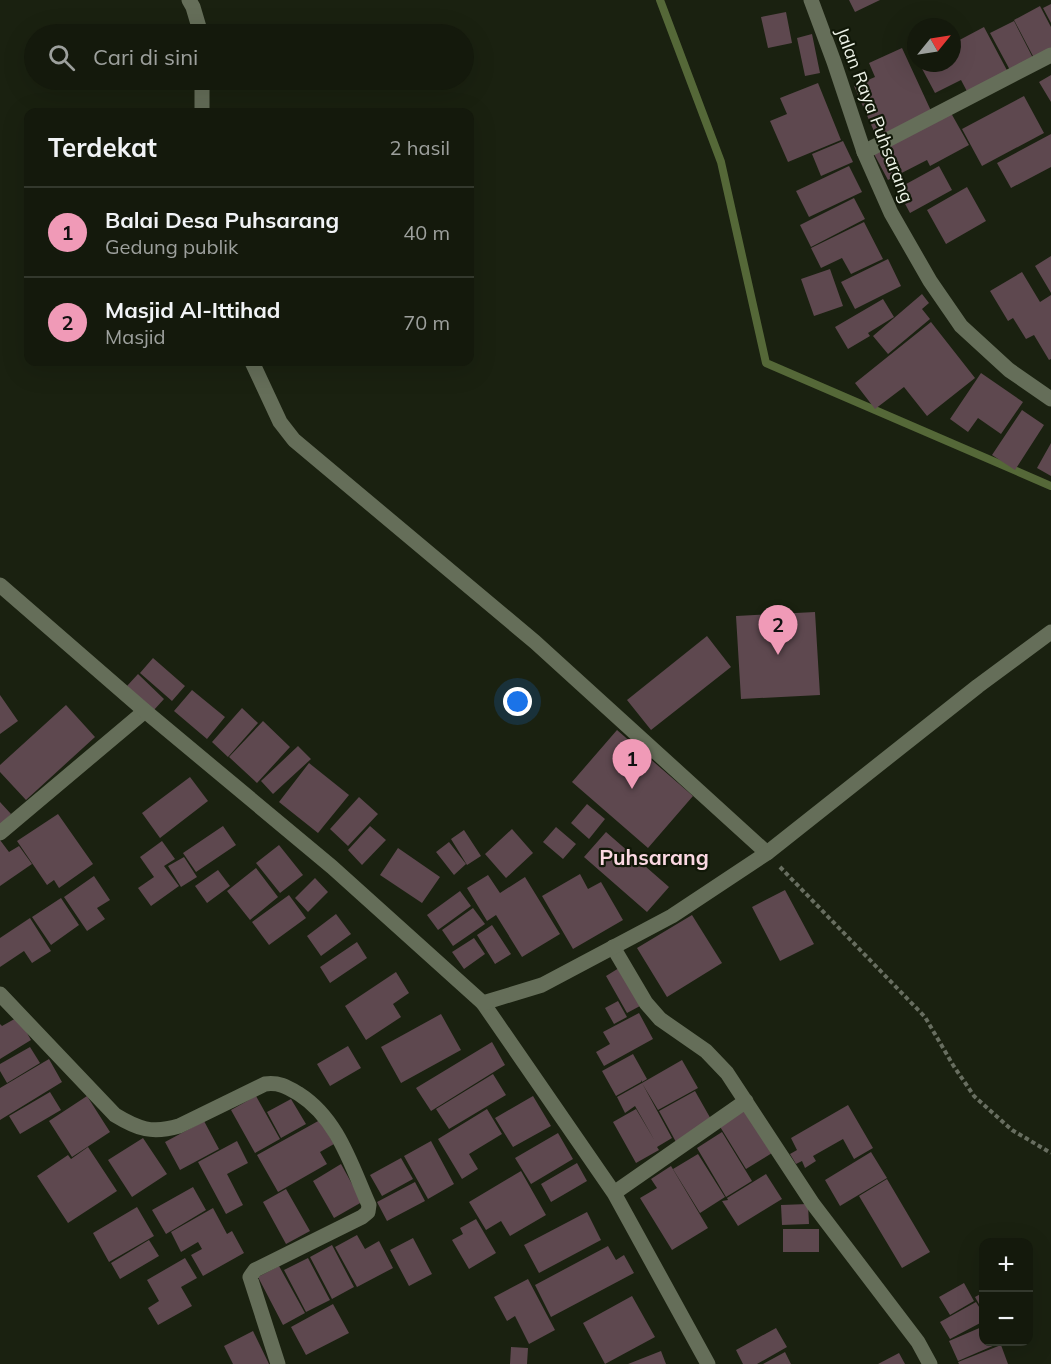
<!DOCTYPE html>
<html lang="id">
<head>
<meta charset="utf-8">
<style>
	:root { --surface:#14190c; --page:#1d2215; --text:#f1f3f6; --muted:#9da09d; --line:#33382d; --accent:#f09ab7 }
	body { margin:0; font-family:Mulish,sans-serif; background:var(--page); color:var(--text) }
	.controls { position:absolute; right:18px; bottom:18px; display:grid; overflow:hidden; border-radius:12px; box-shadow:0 6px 24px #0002 }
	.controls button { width:54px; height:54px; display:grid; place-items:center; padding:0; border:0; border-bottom:2px solid var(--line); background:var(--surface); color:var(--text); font:30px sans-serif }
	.compass { position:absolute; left:907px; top:18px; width:54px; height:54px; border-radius:50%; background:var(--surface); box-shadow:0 6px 24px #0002; rotate:60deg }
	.you { position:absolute; left:518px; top:702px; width:21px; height:21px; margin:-15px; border:4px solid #fff; border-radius:50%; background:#1a73e8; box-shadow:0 0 0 9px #1a73e833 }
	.badge { display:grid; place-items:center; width:39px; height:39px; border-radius:50%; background:var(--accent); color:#111; font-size:20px; font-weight:700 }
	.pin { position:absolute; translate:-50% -50px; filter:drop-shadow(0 2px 3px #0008) }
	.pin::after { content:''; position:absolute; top:32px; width:21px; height:18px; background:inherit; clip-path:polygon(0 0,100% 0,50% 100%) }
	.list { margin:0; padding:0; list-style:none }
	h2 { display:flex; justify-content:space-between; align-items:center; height:78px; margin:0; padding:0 24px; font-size:26px }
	h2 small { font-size:20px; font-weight:400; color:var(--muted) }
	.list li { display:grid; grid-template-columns:39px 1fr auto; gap:18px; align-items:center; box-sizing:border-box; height:90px; padding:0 24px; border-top:2px solid var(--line) }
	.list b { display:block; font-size:22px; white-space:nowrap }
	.list p { margin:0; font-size:20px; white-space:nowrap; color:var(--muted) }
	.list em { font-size:20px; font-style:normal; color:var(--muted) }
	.icon { flex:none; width:33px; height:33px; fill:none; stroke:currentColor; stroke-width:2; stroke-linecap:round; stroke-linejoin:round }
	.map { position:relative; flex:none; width:1051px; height:1364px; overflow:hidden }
	.search { position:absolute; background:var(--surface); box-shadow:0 6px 24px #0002; left:24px; top:24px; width:450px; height:66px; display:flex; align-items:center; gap:15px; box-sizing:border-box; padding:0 21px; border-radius:33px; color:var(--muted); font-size:22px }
	.panel { position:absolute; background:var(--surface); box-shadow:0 6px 24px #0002; left:24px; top:108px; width:450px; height:258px; border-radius:12px }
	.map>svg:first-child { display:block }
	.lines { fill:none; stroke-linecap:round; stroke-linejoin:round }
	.stream { stroke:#556838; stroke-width:8 }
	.building { fill:#5e484f }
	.path { stroke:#686e60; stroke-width:4; stroke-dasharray:4.5 3; stroke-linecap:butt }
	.minor { stroke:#656e59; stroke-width:15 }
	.tertiary { stroke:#656e59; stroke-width:15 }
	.labels { text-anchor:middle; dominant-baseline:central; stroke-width:4.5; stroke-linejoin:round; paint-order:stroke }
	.street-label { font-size:18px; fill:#eff4e9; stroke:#111808 }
	.quarter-label { font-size:21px; font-weight:bold; fill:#fad8e2; stroke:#111808 }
</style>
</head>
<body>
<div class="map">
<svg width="1051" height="1364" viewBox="0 0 1051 1364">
	<rect width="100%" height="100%" fill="#1a2110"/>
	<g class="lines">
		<path class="stream" d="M660 0 721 162 766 363 1051 486"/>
	</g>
	<path class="building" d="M849 0H880L855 12Z
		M1051 4V23L1043 8Z
		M1040 6 1051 27V49L1034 58 1014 20Z
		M786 12 792 43 768 48 761 17Z
		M1014 21 1034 60 1011 72 990 33Z
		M984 27 1010 76 970 97 961 80 935 93 919 63H952V44Z
		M812 34 820 73 805 76 797 38Z
		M902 48 932 113 877 138 854 86 875 77 869 63Z
		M1051 75V102L1039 82Z
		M818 83 841 140 788 162 770 121 787 114 780 98Z
		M1024 96 1044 133 982 166 962 129Z
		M951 113 969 145 930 166 927 160 888 180 874 154Z
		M1051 134V167L1011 188 997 163Z
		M843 141 853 162 821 176 812 154Z
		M849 166 862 192 809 217 796 191Z
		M939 166 952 190 910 213 897 189Z
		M967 187 986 221 946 244 927 210Z
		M854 198 865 219 811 247 800 225Z
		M864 222 883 259 851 274 842 258 821 268 811 248Z
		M1051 256V293L1035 266Z
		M888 259 901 286 855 309 841 282Z
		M830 269 843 306 814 316 801 279Z
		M1022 272 1040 302 1051 295V359L1049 360 1034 335 1026 339 1013 318 1008 321 990 291Z
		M922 294 929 303 922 309 930 319 888 354 873 336Z
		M883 299 894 317 868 333 870 336 848 349 835 327Z
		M931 322 975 378 927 416 904 387 875 409 855 383Z
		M981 373 1023 402 1001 434 978 418 968 432 950 419Z
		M1022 410 1044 425 1015 470 992 455Z
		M1051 443V476L1037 468Z
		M815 612 820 695 741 699 736 616Z
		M707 636 731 667 651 730 627 700Z
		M153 658 185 686 172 701 140 673Z
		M138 674 164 699 153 711 127 686Z
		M192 690 225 717 207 739 174 711Z
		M0 695 18 721 0 734Z
		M66 705 95 737 26 800 0 772V765Z
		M242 708 258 723 228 757 212 742Z
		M263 721 290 747 257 783 229 757Z
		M617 730 693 796 648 848 572 782Z
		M298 746 311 759 273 794 261 781Z
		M309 763 349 795 318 833 279 802Z
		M190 777 208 801 160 838 142 813Z
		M359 797 378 814 348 846 330 829Z
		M0 802 11 814 0 825Z
		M587 804 605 819 589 839 571 823Z
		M58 814 93 864 59 888 54 880 47 885 17 841Z
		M223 826 236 845 196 872 183 853Z
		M370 826 386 840 362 865 348 850Z
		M556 827 576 844 563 859 543 842Z
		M512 829 533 853 506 878 485 854Z
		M464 830 481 856 467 865 451 839Z
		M606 832 669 887 647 912 584 857Z
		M0 840 9 852 19 846 32 864 0 886Z
		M162 841 175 859 164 866 179 886 151 906 138 888 154 877 140 857Z
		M449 842 466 864 454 875 436 852Z
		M279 845 303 875 280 893 256 863Z
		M398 848 440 877 422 903 380 875Z
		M184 857 197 877 181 887 168 866Z
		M256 868 278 897 250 920 227 891Z
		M218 870 230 886 207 903 195 886Z
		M580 874 588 889 601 882 623 920 573 949 542 896Z
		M488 875 500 893 525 877 560 934 522 957 496 915 487 921 467 888Z
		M94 876 110 900 97 908 105 919 87 931 64 897Z
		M315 878 328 892 308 912 295 898Z
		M785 890 814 944 780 961 752 907Z
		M460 891 471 906 438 930 427 915Z
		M289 895 306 918 269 945 252 922Z
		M61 898 79 925 51 945 32 917Z
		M473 908 485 924 453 946 442 930Z
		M336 914 351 934 321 956 307 936Z
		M692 915 722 963 667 997 637 948Z
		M30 918 51 951 32 963 24 951 0 967V938Z
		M492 925 511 954 495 964 477 935Z
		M474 938 485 954 464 969 452 952Z
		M357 942 367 958 330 983 320 967Z
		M619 968 640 1006 627 1013 606 976Z
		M396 972 409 993 393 1004 401 1017 366 1040 345 1006Z
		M618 1001 627 1017 614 1024 605 1008Z
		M639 1013 653 1039 604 1066 596 1052 610 1044 603 1032Z
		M441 1014 461 1050 401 1083 381 1047Z
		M18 1017 31 1040 0 1059V1024L2 1026Z
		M492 1042 505 1065 431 1111 416 1088Z
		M348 1046 361 1068 330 1086 317 1064Z
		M30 1047 40 1063 7 1083 0 1071V1064Z
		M633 1054 647 1079 642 1082 641 1080V1082L616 1096 602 1071Z
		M49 1059 62 1082 0 1120V1088Z
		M682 1060 698 1088 658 1110 642 1083Z
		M493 1074 506 1095 449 1129 436 1109Z
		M642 1083 672 1138 657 1147 659 1150 636 1163 613 1122 636 1109 655 1141 635 1106 625 1113 617 1097Z
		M695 1091 712 1121 676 1142 659 1111Z
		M50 1092 61 1110 20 1134 9 1116Z
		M87 1096 110 1132 72 1157 49 1121Z
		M256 1096 280 1139 255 1153 231 1110Z
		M533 1096 551 1126 513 1147 495 1118Z
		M291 1099 306 1124 281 1138 267 1112Z
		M848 1105 873 1148 854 1159 843 1139 813 1156 816 1161 805 1168 802 1161 796 1164 790 1154 797 1150 791 1138Z
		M745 1108 772 1153 746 1169 719 1125Z
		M487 1109 502 1134 469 1154 478 1169 462 1179 438 1139Z
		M320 1120 334 1144 320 1152 327 1164 278 1192 257 1155Z
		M204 1121 219 1149 180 1170 165 1142Z
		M722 1132 752 1181 726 1197 697 1148Z
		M558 1133 573 1159 531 1184 515 1158Z
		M143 1138 167 1174 132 1197 108 1160Z
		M237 1141 248 1163 227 1174 243 1205 226 1214 198 1162Z
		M431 1141 454 1184 428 1199 404 1156Z
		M88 1147 117 1191 68 1223 37 1176 68 1155 71 1159Z
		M871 1152 887 1178 840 1206 825 1180Z
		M698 1154 725 1197 700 1213 673 1169Z
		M401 1158 413 1179 382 1196 370 1175Z
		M577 1163 587 1181 551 1202 541 1184Z
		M341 1164 362 1202 334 1218 313 1181Z
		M671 1166 708 1228 672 1250 640 1198 657 1188 651 1179Z
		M521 1171 546 1215 510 1236 501 1221 486 1230 469 1202Z
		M766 1174 782 1199 738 1226 722 1201 728 1200 727 1198Z
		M887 1179 930 1252 902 1268 859 1196Z
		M415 1182 425 1201 387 1221 377 1202Z
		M193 1187 206 1210 166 1234 152 1210Z
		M286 1189 310 1231 286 1244 263 1202Z
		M808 1204 809 1224 782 1225 781 1205Z
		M137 1207 154 1236 109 1262 93 1233Z
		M213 1208 227 1234 232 1231 244 1253 203 1276 191 1255 202 1249 198 1242 181 1252 171 1232Z
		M587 1212 601 1240 539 1273 524 1245Z
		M476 1219 496 1253 469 1269 452 1240 463 1234 460 1228Z
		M783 1229H819V1252H783Z
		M357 1235 365 1249 379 1241 393 1268 357 1287 335 1247Z
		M413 1238 432 1274 409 1286 390 1250Z
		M149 1240 159 1256 120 1279 111 1263Z
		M332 1245 354 1287 332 1299 310 1257Z
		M608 1246 616 1260 624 1255 634 1273 551 1317 535 1285Z
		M185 1258 197 1278 181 1287 192 1306 158 1325 148 1308 159 1301 147 1280Z
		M308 1258 330 1300 306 1312 284 1270Z
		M279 1266 305 1313 283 1325 258 1277Z
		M528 1279 555 1330 529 1344 515 1316 507 1321 494 1297Z
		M964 1283 974 1301 950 1315 939 1297Z
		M984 1292V1313L975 1297Z
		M632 1296 655 1337 605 1364 583 1323Z
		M976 1302 984 1315V1321L950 1339 940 1322Z
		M333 1304 349 1333 306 1355 291 1327Z
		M984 1326V1342H1002L958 1361 949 1341Z
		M776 1328 787 1347 757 1364H743L736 1350Z
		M253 1331 269 1364H233L224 1346Z
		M1001 1345 1008 1364H959L958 1362Z
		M511 1347 528 1348 527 1364H510Z
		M661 1351 666 1364H628Z
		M785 1352 791 1364H763Z
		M899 1353 905 1364H878Z"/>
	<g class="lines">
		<path class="path" d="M780 867 925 1017 953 1065 974 1096 1012 1130 1051 1153"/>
		<path class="minor" d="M189 0 193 7 201 34
			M202 112V80
			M864 152 1051 55
			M252 362 280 422 294 440 535 642 767 853
			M0 833 145 711
			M613 947 646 1003 660 1019 706 1051 727 1073 813 1204 918 1342 930 1364
			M0 994 115 1115C138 1129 152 1134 179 1126L265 1084C279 1082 287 1087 299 1094 338 1119 351 1165 369 1205L368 1212 362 1217 255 1270 250 1277 278 1364
			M483 1003 614 1193 708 1364
			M614 1193 746 1101"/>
		<path class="tertiary" d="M811 0 834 62 864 152 891 213 930 281 961 326 1009 370 1051 399
			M0 585 145 711 332 867 483 1003 542 985 672 916 767 853 978 686 1051 632"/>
	</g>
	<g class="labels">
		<g class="street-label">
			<text transform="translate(875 115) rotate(69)">Jalan Raya Puhsarang</text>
		</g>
		<g class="quarter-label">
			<text x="654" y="857">Puhsarang</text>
		</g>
	</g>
</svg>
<div class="controls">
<button>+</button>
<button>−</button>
</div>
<svg class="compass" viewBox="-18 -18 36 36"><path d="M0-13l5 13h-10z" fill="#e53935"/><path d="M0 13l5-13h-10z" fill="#9da09d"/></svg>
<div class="you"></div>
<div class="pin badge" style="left:632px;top:789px">1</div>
<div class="pin badge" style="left:778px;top:655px">2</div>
<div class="search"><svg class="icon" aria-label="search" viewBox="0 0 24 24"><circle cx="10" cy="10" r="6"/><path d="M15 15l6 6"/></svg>Cari di sini</div>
<section class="panel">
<h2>Terdekat<small>2 hasil</small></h2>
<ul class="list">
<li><span class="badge">1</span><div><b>Balai Desa Puhsarang</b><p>Gedung publik</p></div><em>40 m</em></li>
<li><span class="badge">2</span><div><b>Masjid Al-Ittihad</b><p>Masjid</p></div><em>70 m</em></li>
</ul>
</section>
</div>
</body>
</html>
